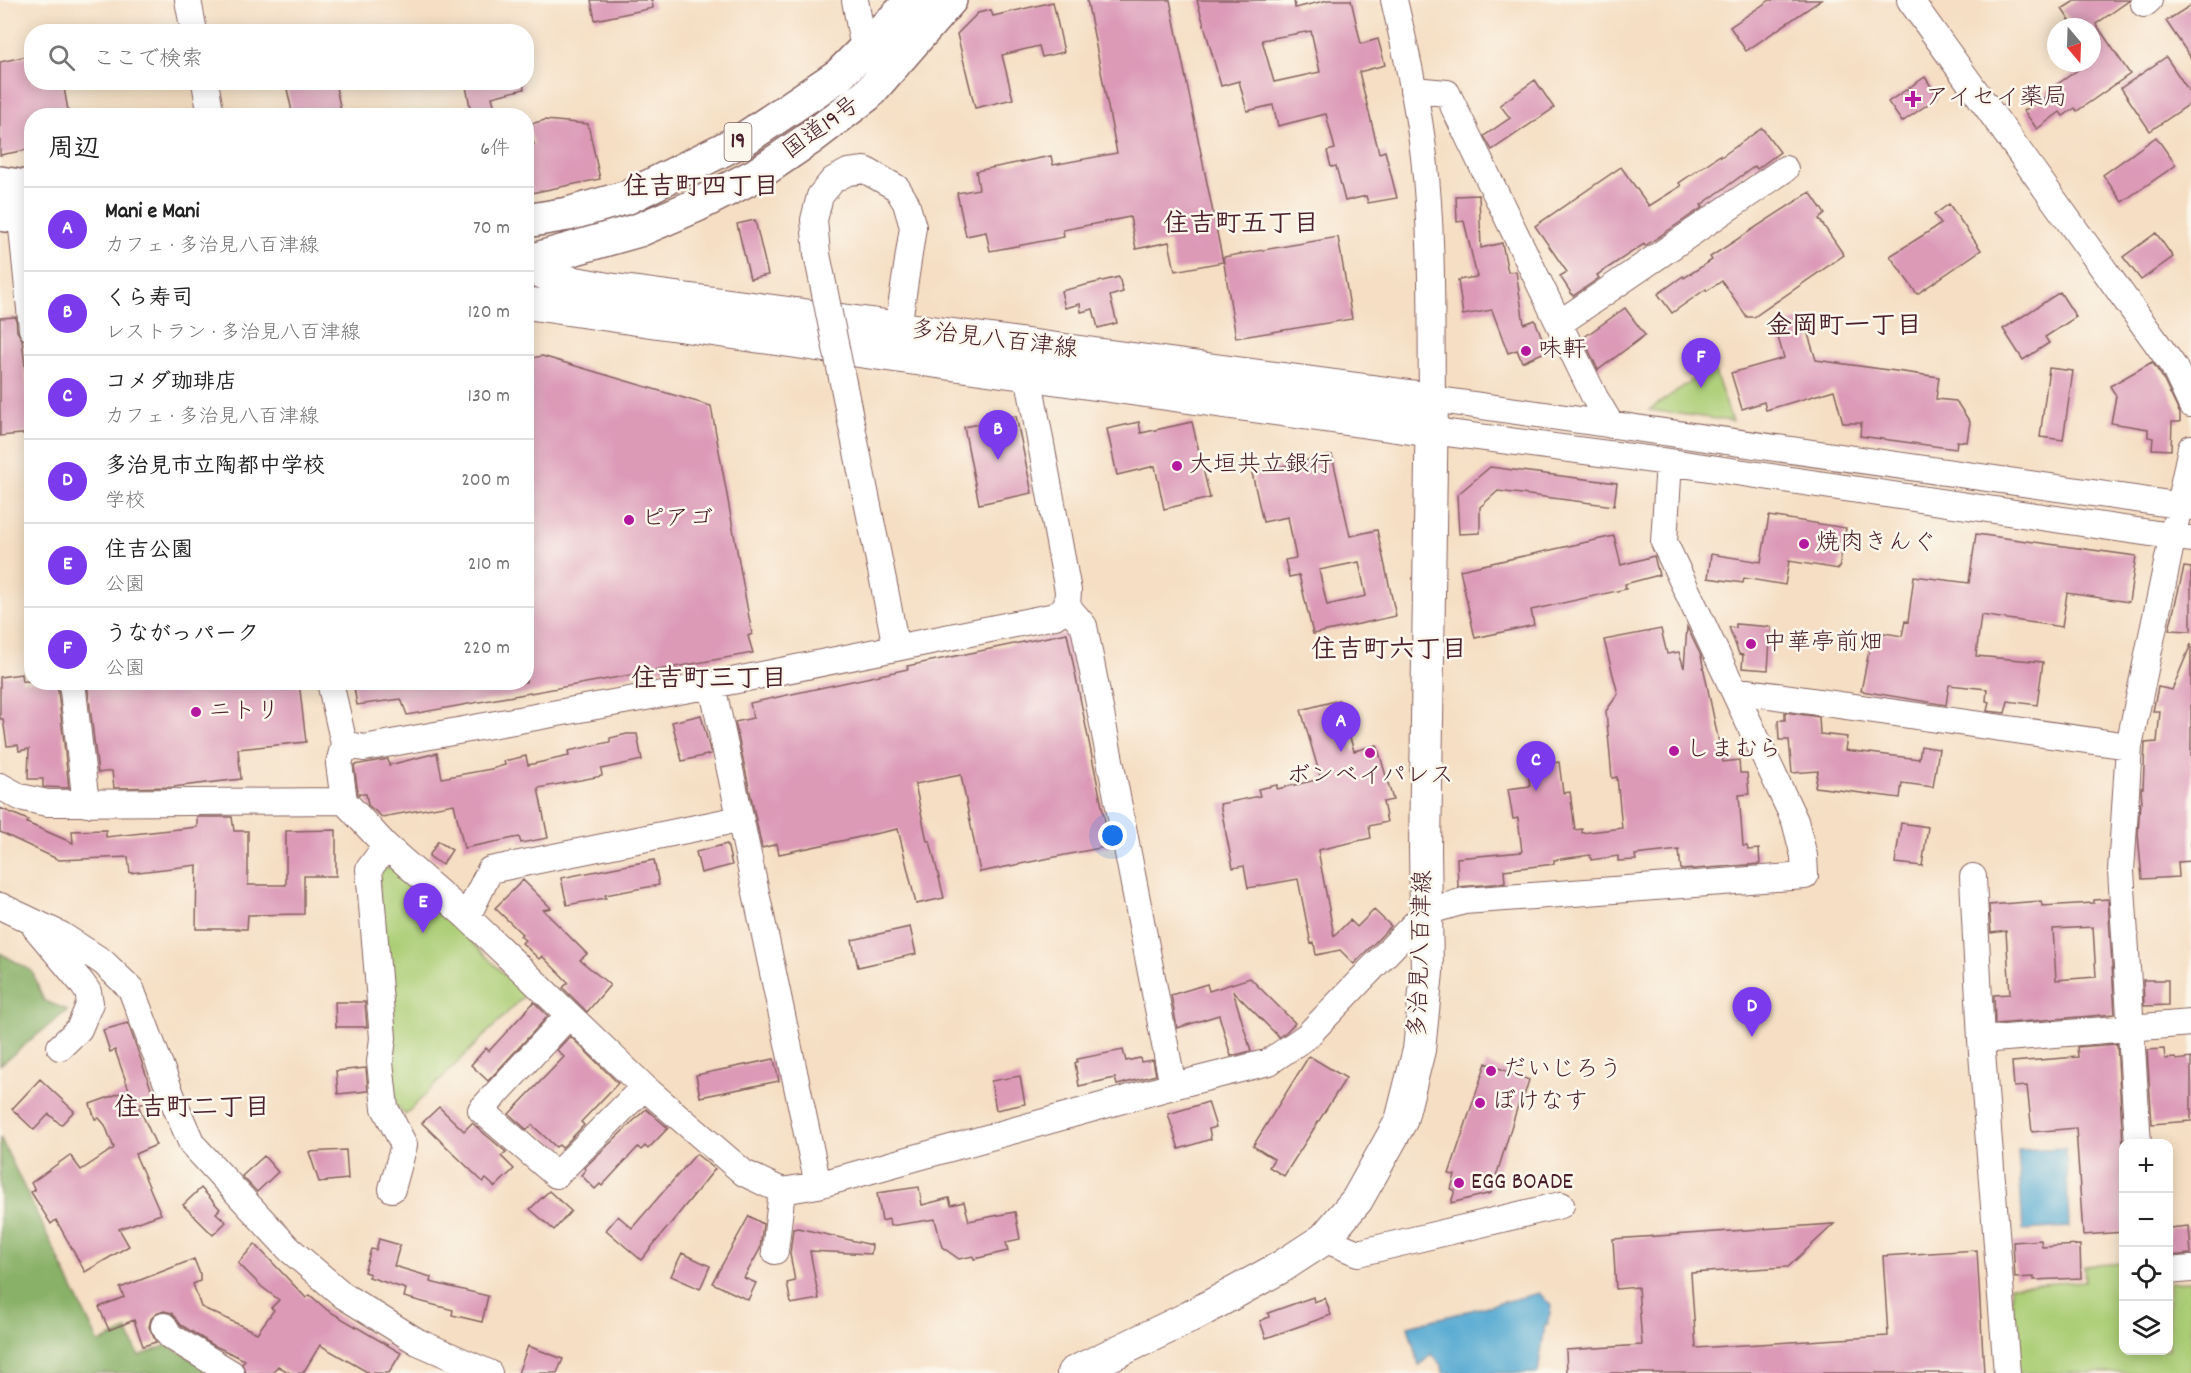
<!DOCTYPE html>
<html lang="ja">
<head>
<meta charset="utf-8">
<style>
	:root { --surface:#fff; --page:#f2f2f2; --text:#222; --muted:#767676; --line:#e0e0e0; --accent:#7c3aed }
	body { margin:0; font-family:Dekko,"Klee One",sans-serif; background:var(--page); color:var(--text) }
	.controls { position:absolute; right:18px; bottom:18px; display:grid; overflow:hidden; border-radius:12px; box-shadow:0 3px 15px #0003 }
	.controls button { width:54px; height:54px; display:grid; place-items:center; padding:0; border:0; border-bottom:2px solid var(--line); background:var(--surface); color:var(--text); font:30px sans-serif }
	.compass { position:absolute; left:2047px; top:18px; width:54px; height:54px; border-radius:50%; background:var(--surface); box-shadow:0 3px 15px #0003; rotate:161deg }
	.you { position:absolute; left:1113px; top:836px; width:21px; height:21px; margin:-15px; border:4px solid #fff; border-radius:50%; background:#1a73e8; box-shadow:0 0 0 9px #1a73e833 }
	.badge { display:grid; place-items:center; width:39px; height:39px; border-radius:50%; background:var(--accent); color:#fff; font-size:20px; font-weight:700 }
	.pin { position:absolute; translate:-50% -50px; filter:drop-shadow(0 2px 3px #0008) }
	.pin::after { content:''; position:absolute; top:32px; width:21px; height:18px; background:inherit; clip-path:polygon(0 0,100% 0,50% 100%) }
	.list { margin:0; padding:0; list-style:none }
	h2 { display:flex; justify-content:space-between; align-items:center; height:78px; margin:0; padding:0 24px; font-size:26px }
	h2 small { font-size:20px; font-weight:400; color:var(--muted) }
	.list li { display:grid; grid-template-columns:39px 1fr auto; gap:18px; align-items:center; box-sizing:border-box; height:84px; padding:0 24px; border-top:2px solid var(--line) }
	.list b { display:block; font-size:22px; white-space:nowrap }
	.list p { margin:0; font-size:20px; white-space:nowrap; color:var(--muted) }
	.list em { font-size:20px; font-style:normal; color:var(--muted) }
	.icon { flex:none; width:33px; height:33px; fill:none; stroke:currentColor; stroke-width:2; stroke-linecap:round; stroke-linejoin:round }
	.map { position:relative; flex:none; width:2191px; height:1373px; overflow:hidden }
	.search { position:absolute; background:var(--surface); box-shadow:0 3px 15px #0003; left:24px; top:24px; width:510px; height:66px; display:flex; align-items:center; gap:15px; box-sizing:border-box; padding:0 21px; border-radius:24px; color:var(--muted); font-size:22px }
	.panel { position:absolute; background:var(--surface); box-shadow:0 3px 15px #0003; left:24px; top:108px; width:510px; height:582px; border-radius:24px }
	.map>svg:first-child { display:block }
	.green { fill:#acce76; stroke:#7b7650; stroke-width:1.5 }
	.forest { fill:#89b167; stroke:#6a6849; stroke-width:1.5 }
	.water { fill:#56aad2; stroke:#50647e; stroke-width:1.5 }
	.building { fill:#dc9ab7; fill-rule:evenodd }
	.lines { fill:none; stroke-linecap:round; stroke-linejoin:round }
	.minor-casing { stroke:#866260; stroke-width:28 }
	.major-casing { stroke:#866260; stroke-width:34 }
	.highway-casing { stroke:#866260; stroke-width:36 }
	.minor { stroke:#fff; stroke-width:26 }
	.major { stroke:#fff; stroke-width:32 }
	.highway { stroke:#fff; stroke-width:33 }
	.minor-bridge-casing { stroke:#866260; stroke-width:28; stroke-linecap:butt }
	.minor-bridge { stroke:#fff; stroke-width:26 }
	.poi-dot { fill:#b5179e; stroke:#fbf7ec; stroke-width:2 }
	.labels { text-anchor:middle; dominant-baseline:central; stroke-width:5; stroke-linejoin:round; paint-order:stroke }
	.shield { fill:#fbf7ec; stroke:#7f6065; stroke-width:1.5 }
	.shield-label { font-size:22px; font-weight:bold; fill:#4a1f2b }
	.poi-label { font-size:24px; fill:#4a1f2b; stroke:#fbf7ec; text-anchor:start }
	.street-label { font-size:24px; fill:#4a1f2b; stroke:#fbf7ec }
	.neighbourhood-label { font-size:26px; font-weight:bold; fill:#4a1f2b; stroke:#fbf7ec }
</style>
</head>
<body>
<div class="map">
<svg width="2191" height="1373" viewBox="0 0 2191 1373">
	<rect width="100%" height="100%" fill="#fbf7ec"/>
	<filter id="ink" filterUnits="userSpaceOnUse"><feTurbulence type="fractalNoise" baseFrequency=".0167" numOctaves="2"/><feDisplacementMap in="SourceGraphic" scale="12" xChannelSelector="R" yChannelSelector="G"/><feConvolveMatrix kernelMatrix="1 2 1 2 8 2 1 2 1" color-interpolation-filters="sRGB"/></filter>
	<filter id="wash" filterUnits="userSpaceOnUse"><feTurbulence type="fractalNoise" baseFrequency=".008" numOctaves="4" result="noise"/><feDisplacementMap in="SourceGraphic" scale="24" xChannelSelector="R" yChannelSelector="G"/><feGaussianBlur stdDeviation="1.35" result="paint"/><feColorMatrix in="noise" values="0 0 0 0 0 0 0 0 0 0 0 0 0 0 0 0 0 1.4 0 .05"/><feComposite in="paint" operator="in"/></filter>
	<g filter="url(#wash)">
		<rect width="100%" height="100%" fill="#f5dec3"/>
		<path class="green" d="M1713 366 1732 421 1649 410Z
			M395 866 525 995 405 1115 395 1104 378 871Z
			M2123 1263 2124 1350H2168L2169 1282 2191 1281V1373H2017L2011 1286 2085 1281 2084 1266Z"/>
		<path class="forest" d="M0 953 32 971 44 1001 68 1010 0 1065Z
			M0 1137 99 1343 127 1330 139 1356 167 1345 216 1373H0Z"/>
		<path class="water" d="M2066 1148 2069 1227 2023 1230 2018 1150Z
			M1539 1293 1551 1306 1548 1325H1545L1538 1373H1443L1442 1366 1431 1354 1419 1366 1408 1326Z"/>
		<g id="blocks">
			<path class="building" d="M591 0H652L653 8 595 20Z
				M1087 0H1170L1223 262 1175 271 1169 242 1136 249 1130 217 1063 230 1064 237 990 251 986 232 966 236 957 193 979 189 976 171 1051 156 1053 165 1117 153Z
				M1197 0H1294L1295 8 1328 0H1351L1361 44 1378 39 1385 65 1359 72 1379 153 1385 151 1397 198 1368 203 1366 196 1345 201 1336 166 1331 167 1327 151 1335 149 1326 114 1278 126 1273 105 1247 111 1239 81 1221 86ZM1311 31 1320 72 1274 82 1262 40Z
				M1770 0H1821L1746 51 1730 27Z
				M2076 0H2130L2096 24 2130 74 2077 111 2075 108 2063 116 2060 112 2037 129 2024 111 2048 95 2046 92 2088 63H2092V26L2074 27 2062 9Z
				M1053 2 1064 52 1042 57 1039 46 1002 55 1013 99 975 108 957 34 978 13 991 10 993 16Z
				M2191 5V58L2166 21Z
				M32 55V82H63L69 116H32V149L0 155V62Z
				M2166 57 2191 94V103L2150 131 2121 88Z
				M1925 77 1938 97 1902 122 1888 102Z
				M1535 80 1554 108 1492 150 1484 136 1510 118 1500 105Z
				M290 82H335L342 116H293L287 89 291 88Z
				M465 82H523L524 89 492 97 497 116H472Z
				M545 120 588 124 600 179 526 194V146L534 144 527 125Z
				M1762 128 1780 152 1757 169 1755 166 1701 205 1703 207 1645 246 1644 244 1597 275 1599 278 1573 296 1560 276 1567 272 1535 226 1621 167 1649 206 1681 186 1679 183 1720 155 1721 157Z
				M2156 137 2176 165 2122 202 2103 175Z
				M1810 192 1825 214 1819 219 1844 255 1754 317H1747L1722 281 1707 291 1706 289 1672 313 1658 294 1683 276 1684 278 1712 260 1710 257Z
				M1479 195 1481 248 1502 243 1508 272 1516 271 1524 324 1535 320 1547 351 1522 362 1517 350 1508 353 1492 310 1463 315 1458 280 1477 277 1464 221 1457 222 1456 196Z
				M1949 204 1981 250 1917 294 1890 256 1941 224 1934 215Z
				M755 220 768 275 750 279 737 224Z
				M2156 233 2173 257 2141 280 2123 257Z
				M1338 237 1352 319 1236 338 1223 257Z
				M1119 277 1123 292 1110 296 1117 323 1098 328 1093 309 1081 312 1080 304 1065 308 1061 291Z
				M2060 292 2076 317 2045 337 2049 343 2023 360 2003 329Z
				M1625 308 1645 335 1598 370 1583 338Z
				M16 317 17 331 22 339 32 433 0 436V318Z
				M1803 318 1816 360 1939 377 1936 399 1956 401 1970 422 1967 442 1957 441 1956 449 1860 436 1861 423H1843L1834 390 1766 410 1764 402 1742 409 1731 373 1784 358 1775 327Z
				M542 356 711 406 752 634 748 636 753 653 407 715 401 699 357 705 353 682H526V359Z
				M2152 362 2161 375 2180 414V422H2172L2171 450 2152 449 2153 438 2148 437V429L2111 423 2116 396 2110 386Z
				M2049 368 2073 371 2063 440 2040 437Z
				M1016 416 1032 493 979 504 964 427Z
				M1139 422 1141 433 1192 422 1210 498 1164 509 1155 466 1117 475 1107 429Z
				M1332 455 1350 536 1377 530 1396 616 1313 634 1299 575 1289 577 1285 560 1296 558 1288 517 1263 522 1252 473ZM1359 562 1366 596 1327 605 1319 570Z
				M1490 467 1617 483 1614 506 1498 491 1480 507V533L1459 534 1457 495Z
				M1769 516 1846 528 1839 569 1789 561 1785 585 1744 578 1743 583 1708 578 1711 554 1761 562Z
				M1976 534 2136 556 2129 602 2067 593 2062 627 1981 615 1976 656 2043 662 2037 705 2008 701 2005 713 1987 711 1989 702 1986 701 1987 689 1949 685 1946 705 1861 691 1873 631 1902 636 1905 621 1908 622 1914 576 1969 583Z
				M1614 536 1621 565 1654 556 1659 575 1625 584 1626 589 1531 610 1534 625 1475 638 1460 570Z
				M2184 567 2191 568V631L2169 630Z
				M1736 624 1771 627 1768 670 1742 668 1743 655 1739 654 1729 627 1736 628Z
				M1687 627 1701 656 1723 762 1739 760 1740 773H1747L1749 794 1739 795 1743 846H1747L1748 850 1759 849 1760 864 1681 870 1679 850 1635 855 1636 860 1618 861V856L1591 860 1590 855 1554 860V864L1504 870 1505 883 1458 887 1457 858 1522 852 1518 818 1513 819 1508 789 1530 786 1527 767 1559 762 1563 793 1570 792 1575 830 1582 829V833L1622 828 1617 777 1612 778 1606 711 1618 694 1604 640 1661 629 1667 654 1679 652 1684 668Z
				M1067 633 1110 846 980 872 961 775 915 784 927 841H930L944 898 916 904 898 829 779 854 777 844 762 848 735 722 753 718 750 703 908 669 907 666Z
				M2191 644V861L2178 862 2179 877 2142 879 2138 834 2140 802H2142L2141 788H2143L2145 743 2157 742 2160 711H2153L2158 687 2172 690Z
				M21 674 22 681 57 682 69 788 43 787V779H28L29 749 19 751 18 745 7 746 3 719H0V677Z
				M87 682H299L306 742 238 749 241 779 173 787 114 788 112 771 98 773Z
				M1339 700 1354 751 1377 745 1393 800 1383 802 1387 822 1369 826 1371 838 1318 850 1334 936 1350 920 1357 927 1374 910 1391 926 1354 964 1340 950 1316 955 1314 943 1311 944 1298 879 1248 888 1244 866 1233 868 1220 804 1260 796 1258 789 1277 785V789L1321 779 1301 710Z
				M1785 712 1819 717 1820 734 1847 737 1845 750 1919 759 1921 746 1939 749 1933 787 1902 783 1900 798 1815 787 1818 771 1792 773 1789 740H1779L1778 720H1785Z
				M701 715 711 754 682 761 672 722Z
				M627 734H637L642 760 601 769 602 776 538 788 548 838 521 843 519 837 464 848 454 804 382 817 368 805 366 794H358L354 765 388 759 389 765 437 753 442 778 491 769 505 765 504 761 526 756 528 765 569 756 568 751 610 742V738Z
				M0 808 28 820 27 823 73 843 72 831 106 830V837L197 827V817H232L234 831H248V885H286V831L336 830V876H304V914L248 915 247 929H196L197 865 130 873 128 857 59 860 0 832Z
				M1901 823 1928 827 1922 866 1895 863Z
				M438 841 452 850 442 865 429 856Z
				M727 844 732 865 701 873 696 852Z
				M654 860 659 885 605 895 606 898 567 905 561 878Z
				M523 880 551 908 543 910 587 954 580 960 610 985 587 1012 563 988 568 982 542 956 539 959 522 943 525 940 520 936 522 934 495 908Z
				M2108 899 2115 1014 1995 1024 1994 995 2010 994 2006 931 1991 933 1989 905 2041 901 2042 906 2094 903V900ZM2093 927 2096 977 2056 980 2053 929Z
				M910 927 916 954 858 967 852 940Z
				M1250 978 1295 1023 1286 1032 1279 1037 1233 991 1251 1051 1231 1056 1219 1015 1177 1028 1171 995 1207 984 1209 991Z
				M2143 980H2168V1005L2144 1006Z
				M335 1002H365L367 1027H336Z
				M534 1002 548 1016 488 1081 471 1065 486 1048 489 1051Z
				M128 1023 155 1100 138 1105 156 1145 135 1154 161 1214 119 1229 129 1246 85 1272 56 1220 51 1224 31 1192 35 1190 31 1183 70 1155 81 1170 114 1148 105 1125 99 1118 95 1119 90 1104 129 1090 115 1050 110 1052 103 1030Z
				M570 1036 618 1083 581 1122 584 1125 562 1148 559 1145 556 1147 532 1125 527 1130 509 1114 564 1057 557 1050Z
				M2117 1044 2124 1161V1232L2083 1235 2076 1128 2032 1132 2027 1086 2014 1087 2012 1062 2078 1057 2077 1047Z
				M2164 1049 2165 1059 2175 1058 2176 1060 2191 1058V1121L2152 1124 2147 1050Z
				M1123 1050 1126 1061 1140 1058 1141 1062 1153 1060 1156 1075 1117 1085 1115 1078 1079 1086 1075 1063 1077 1062V1059Z
				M1309 1056 1346 1078 1284 1176 1269 1167 1274 1159 1253 1146Z
				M774 1059 779 1081 700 1097 696 1075Z
				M1486 1063 1529 1080 1522 1103 1519 1102 1491 1193 1451 1203 1455 1190 1451 1189 1455 1175 1449 1174Z
				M366 1068 368 1091 338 1094 336 1071Z
				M1020 1076 1025 1104 996 1110 991 1081Z
				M40 1079 74 1111 61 1125 49 1114 34 1130 12 1109Z
				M1208 1102 1216 1127 1209 1129 1211 1139 1179 1149 1168 1114Z
				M439 1107 464 1131 472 1123 506 1152 501 1156 514 1169 495 1187 486 1179 483 1182 422 1123Z
				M646 1109 668 1128 648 1149 645 1146 641 1150 638 1147 602 1186 600 1184 595 1189 581 1175 586 1169 584 1168Z
				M346 1150 348 1179 319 1182 309 1152Z
				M696 1154 715 1169 641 1260 606 1230 618 1216 632 1228Z
				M264 1156 278 1172 257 1192 242 1176Z
				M919 1187 922 1205 949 1198 951 1205 964 1202 969 1221 1015 1212 1020 1239 1006 1242 1008 1251 974 1259 973 1256 959 1259 942 1247 935 1219 890 1226 889 1219 882 1221 877 1193Z
				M201 1188 220 1209 216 1213 226 1222 213 1235 183 1205Z
				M549 1191 571 1211 554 1230 530 1209Z
				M749 1216 763 1224 760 1249 744 1278 756 1283 748 1300 712 1283Z
				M1834 1224 1788 1267 1691 1273 1696 1348 1888 1336 1883 1256 1977 1250 1984 1373H1567L1566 1350 1642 1345 1638 1287 1616 1289 1613 1239Z
				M2189 1226 2191 1254 2169 1256V1228Z
				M798 1228 872 1245 871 1254 810 1251 819 1299 791 1304 787 1283 795 1281 790 1254 793 1229Z
				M379 1239 400 1245 394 1266 431 1277 430 1282 488 1296 482 1322 452 1315 453 1310 404 1297 406 1289 369 1277 370 1274 364 1272 371 1249 376 1250Z
				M2041 1240 2042 1247 2080 1245 2081 1278 2034 1280V1277L2015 1278 2013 1242Z
				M255 1244 306 1298 310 1295 327 1310 401 1353 389 1373H369L320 1345 303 1373H290L278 1366 272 1373H246L242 1364 245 1360 213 1345 181 1325 172 1313 164 1311 156 1314 151 1319 149 1327 156 1342 143 1346 134 1320 109 1330 99 1307 124 1297 120 1288 194 1259 200 1274V1281L193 1284 201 1307 257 1333 274 1310 271 1308 279 1300 262 1287 238 1263Z
				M682 1253 710 1266 700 1289 671 1276Z
				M1313 1297 1314 1302 1325 1298 1331 1315 1266 1338 1260 1321 1269 1317 1268 1313Z
				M528 1346 563 1359 557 1373H518Z"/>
		</g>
	</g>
	<g filter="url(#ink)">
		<use href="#blocks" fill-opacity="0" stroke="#866260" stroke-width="1.5"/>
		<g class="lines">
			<g class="minor-casing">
				<path id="minor" d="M188 0 194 32
					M855 0 864 49
					M1394 0C1406 52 1418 104 1424 157 1433 237 1431 318 1432 399L2191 507
					M1910 0 2174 367 2191 404
					M2144 4 2149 0
					M205 82 211 116
					M1413 90 1447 93 1595 398 1611 425
					M21 218 32 329
					M817 254 814 220 820 196 833 180 848 172 865 170 897 188 906 203 913 227 898 328
					M1560 323 1785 169
					M1432 431 1669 462 2191 539
					M885 590 896 648
					M1067 606 1084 626 1173 1086
					M72 682 86 804
					M330 682 344 744 364 748 712 685 1055 616 1067 606 1068 591 1028 374
					M712 685 818 1185
					M1734 690 2129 746
					M344 744 339 764 344 801 386 846 467 917 644 1087 744 1173 782 1191 818 1185 1173 1086 1269 1062 1307 1036 1426 912 1464 901 1805 876 1804 856 1795 821 1664 542 1669 462
					M0 786 20 797 47 803 344 801
					M386 846 369 869 383 1038 380 1062 385 1108 404 1145 392 1189
					M1973 877 1981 1040 2007 1373
					M0 906 61 935 103 962 131 989 177 1110 192 1144 289 1249 344 1296 418 1342 489 1373
					M467 917 490 870 740 819
					M35 927 81 982 88 992 90 1003 79 1029 60 1047
					M569 1015 481 1110 556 1175 644 1087
					M1981 1040 2191 1023
					M2138 1144 2121 871 2129 746 2191 448
					M1324 1239 1358 1253 1561 1205
					M775 1251 782 1191
					M2168 1271 2191 1269
					M164 1326 170 1336 231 1373"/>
			</g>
			<g class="major-casing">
				<path id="major" d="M526 265 559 280 608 289 1432 399 1425 849 1427 972 1419 1050 1401 1121 1357 1200 1324 1239 1281 1267 1190 1317 1073 1373
					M526 303C828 346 1129 391 1432 431"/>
			</g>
			<g class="highway-casing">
				<path id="highway" d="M0 183 32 188
					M0 214 32 219
					M526 221 568 214 628 197 744 139 839 75 913 0
					M526 262 639 230 697 205 756 175 812 137 867 95 950 0"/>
			</g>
			<use href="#minor" class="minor"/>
			<use href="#major" class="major"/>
			<use href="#highway" class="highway"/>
			<g class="minor-bridge-casing">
				<path id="minor-bridge" d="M817 254 885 590"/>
			</g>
			<use href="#minor-bridge" class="minor-bridge"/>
		</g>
	</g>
	<g class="poi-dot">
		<path d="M1910 90h6v6h6v6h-6v6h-6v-6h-6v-6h6z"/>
		<circle cx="1526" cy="351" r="6"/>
		<circle cx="1177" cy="466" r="6"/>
		<circle cx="629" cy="520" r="6"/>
		<circle cx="1804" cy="544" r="6"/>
		<circle cx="1751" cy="644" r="6"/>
		<circle cx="196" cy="712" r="6"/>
		<circle cx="1674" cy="751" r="6"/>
		<circle cx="1370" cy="753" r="6"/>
		<circle cx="1491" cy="1071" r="6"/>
		<circle cx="1480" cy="1103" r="6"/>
		<circle cx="1459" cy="1183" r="6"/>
	</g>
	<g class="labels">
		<rect class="shield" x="724.5" y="123" width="27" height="38" rx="4.5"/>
		<g class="shield-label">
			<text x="738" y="142">19</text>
		</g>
		<g class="poi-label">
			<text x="1925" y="99">アイセイ薬局</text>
			<text x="1538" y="351">味軒</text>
			<text x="1189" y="466">大垣共立銀行</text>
			<text x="641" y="520">ピアゴ</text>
			<text x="1816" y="544">焼肉きんぐ</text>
			<text x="1763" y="644">中華亭前畑</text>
			<text x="208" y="712">ニトリ</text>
			<text x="1686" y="751">しまむら</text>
			<text x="1370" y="777" text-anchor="middle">ボンベイパレス</text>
			<text x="1503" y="1071">だいじろう</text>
			<text x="1492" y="1103">ぼけなす</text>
			<text x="1471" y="1183">EGG BOADE</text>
		</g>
		<g class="street-label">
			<text transform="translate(822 129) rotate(-36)">国道19号</text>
			<text transform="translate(994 341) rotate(7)">多治見八百津線</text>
			<text transform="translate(1422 954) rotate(-88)">多治見八百津線</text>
		</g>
		<g class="neighbourhood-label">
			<text x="701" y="188">住吉町四丁目</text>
			<text x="1241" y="225">住吉町五丁目</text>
			<text x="1844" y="327">金岡町一丁目</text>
			<text x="1389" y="651">住吉町六丁目</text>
			<text x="709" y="680">住吉町三丁目</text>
			<text x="192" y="1109">住吉町二丁目</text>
		</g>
	</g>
</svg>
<div class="controls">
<button>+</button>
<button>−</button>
<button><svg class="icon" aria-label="locate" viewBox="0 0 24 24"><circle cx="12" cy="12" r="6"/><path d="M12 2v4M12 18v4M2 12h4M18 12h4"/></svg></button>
<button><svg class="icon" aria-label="layers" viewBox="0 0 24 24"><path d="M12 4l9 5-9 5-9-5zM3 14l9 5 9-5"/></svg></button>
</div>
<svg class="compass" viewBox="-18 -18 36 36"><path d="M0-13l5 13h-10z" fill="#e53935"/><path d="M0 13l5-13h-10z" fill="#767676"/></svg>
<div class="you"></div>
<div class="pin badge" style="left:1341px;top:752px">A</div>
<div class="pin badge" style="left:998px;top:460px">B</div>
<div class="pin badge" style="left:1536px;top:791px">C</div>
<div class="pin badge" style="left:1752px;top:1037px">D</div>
<div class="pin badge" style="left:423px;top:933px">E</div>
<div class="pin badge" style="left:1701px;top:388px">F</div>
<div class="search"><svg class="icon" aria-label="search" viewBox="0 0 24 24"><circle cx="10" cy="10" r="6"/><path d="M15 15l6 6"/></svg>ここで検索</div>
<section class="panel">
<h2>周辺<small>6件</small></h2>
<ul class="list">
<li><span class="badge">A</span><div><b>Mani e Mani</b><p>カフェ · 多治見八百津線</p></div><em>70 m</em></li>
<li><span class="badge">B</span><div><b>くら寿司</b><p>レストラン · 多治見八百津線</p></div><em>120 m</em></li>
<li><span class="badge">C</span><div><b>コメダ珈琲店</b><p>カフェ · 多治見八百津線</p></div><em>130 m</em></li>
<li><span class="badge">D</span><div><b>多治見市立陶都中学校</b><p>学校</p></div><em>200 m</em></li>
<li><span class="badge">E</span><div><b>住吉公園</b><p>公園</p></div><em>210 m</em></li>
<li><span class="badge">F</span><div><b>うながっパーク</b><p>公園</p></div><em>220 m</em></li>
</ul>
</section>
</div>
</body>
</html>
